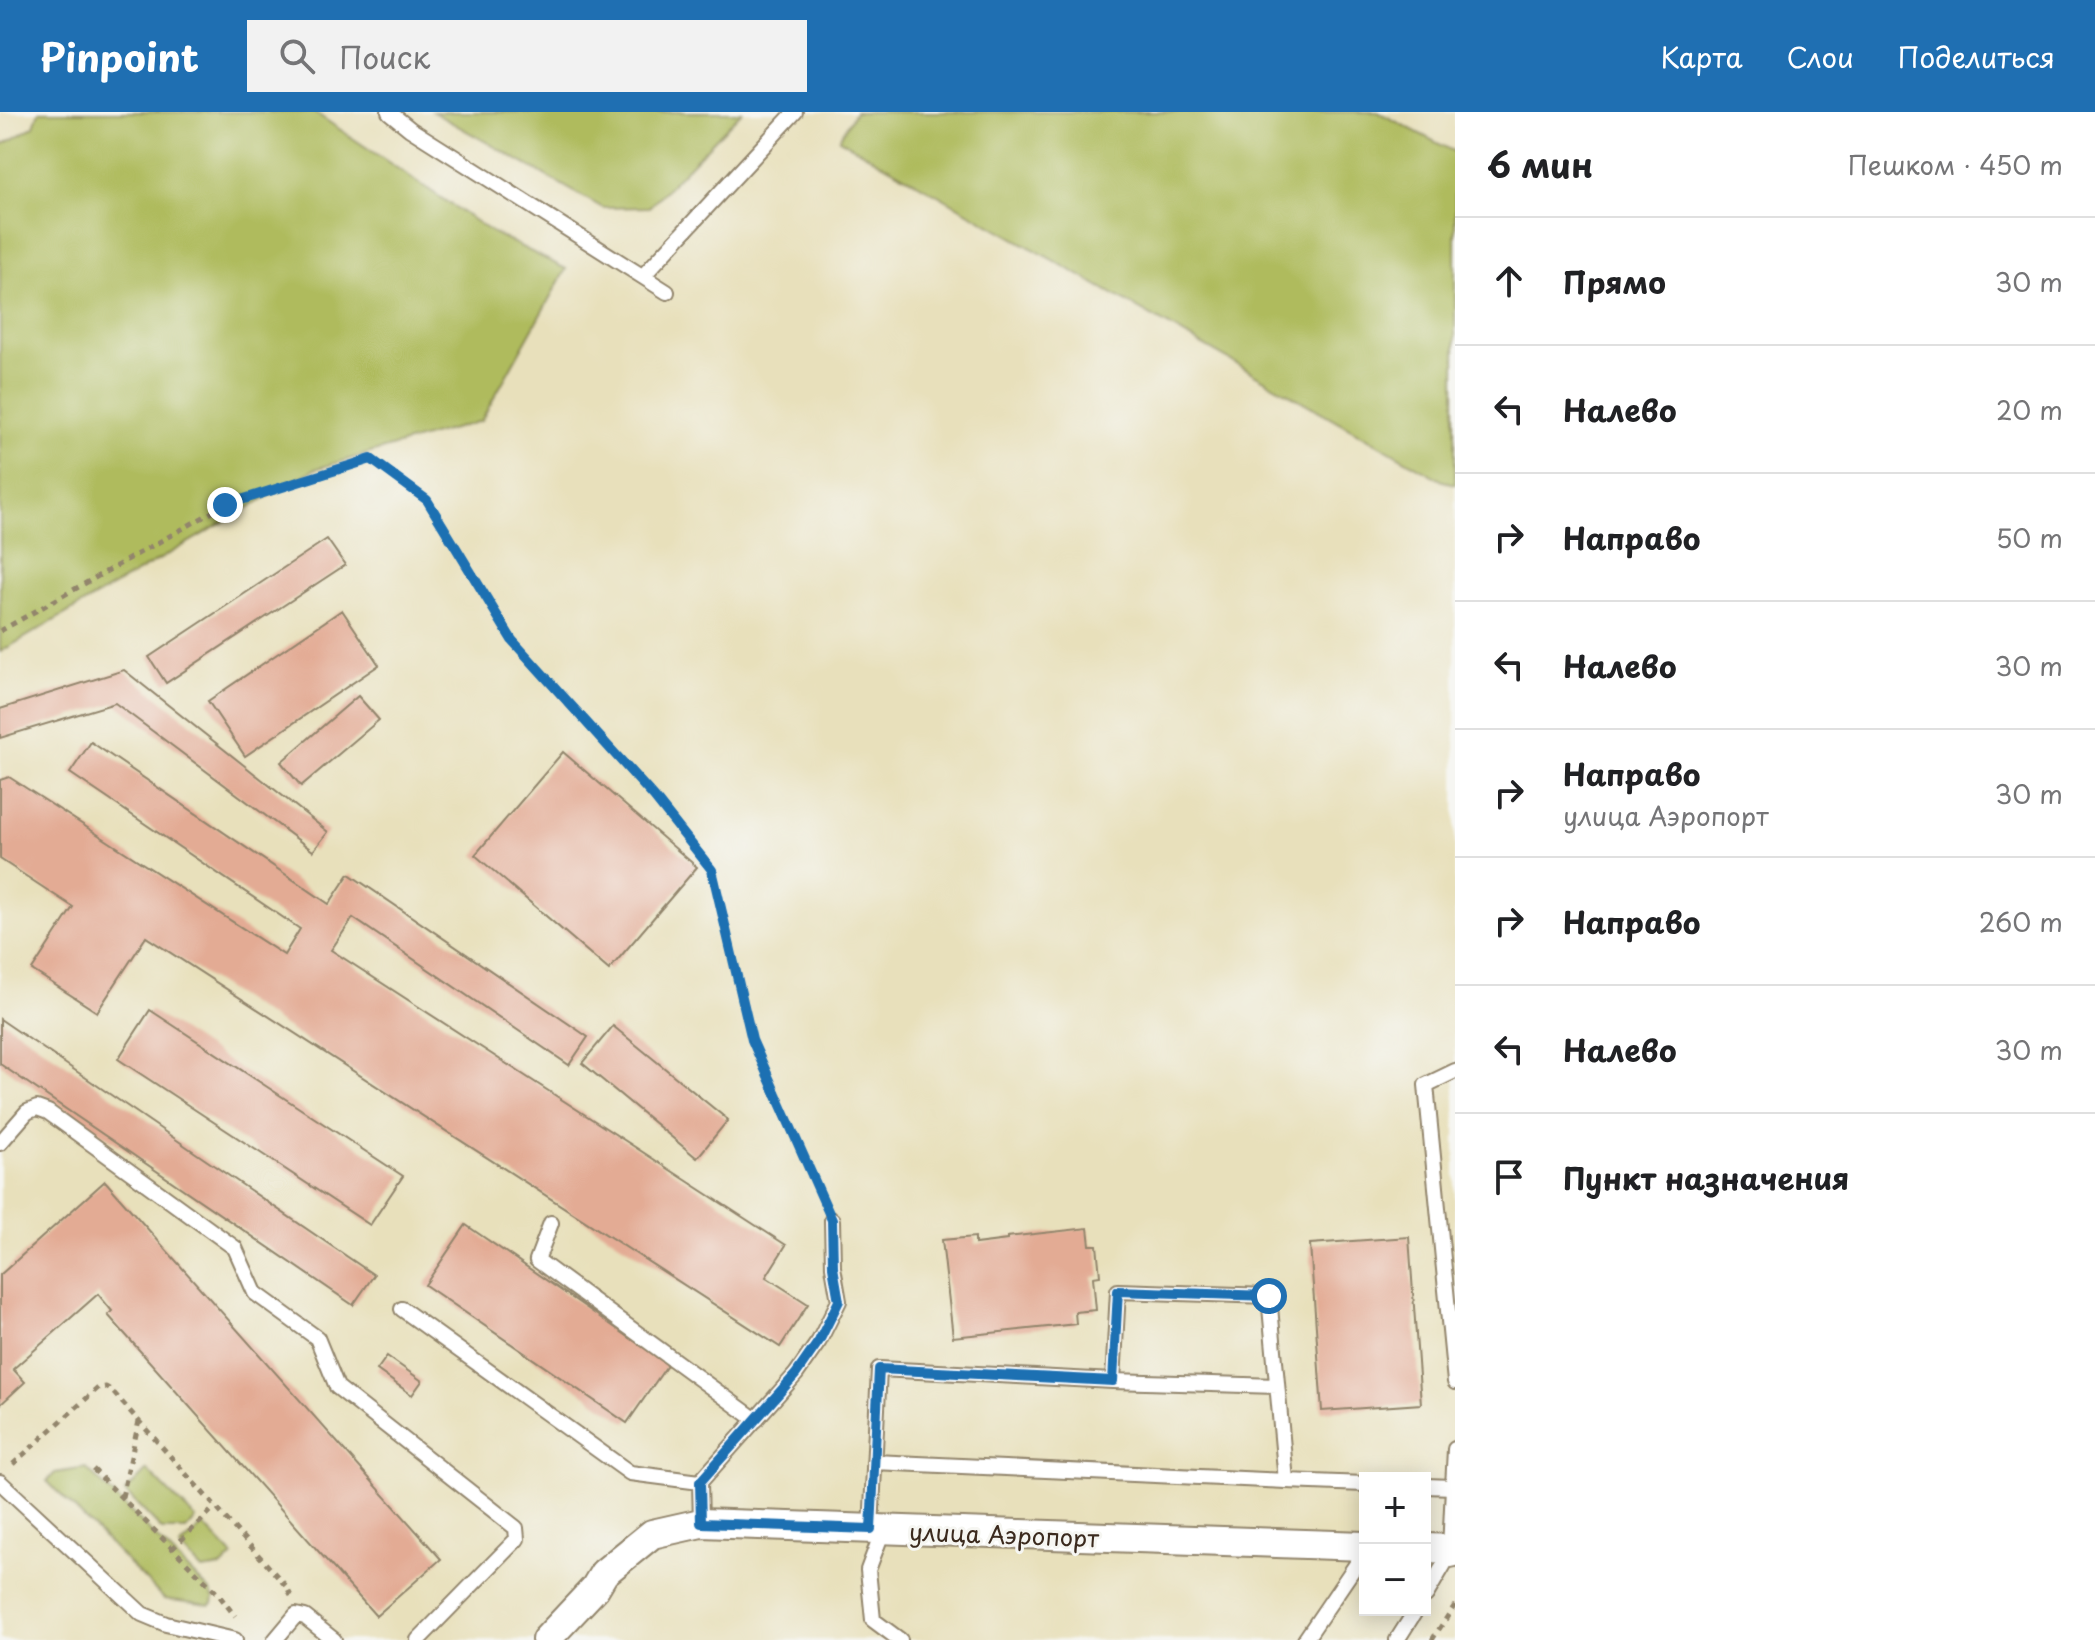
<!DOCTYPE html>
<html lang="ru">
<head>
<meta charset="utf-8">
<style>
	:root { --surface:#fff; --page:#f2f2f2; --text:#202124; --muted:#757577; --line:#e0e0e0; --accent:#1f6fb2 }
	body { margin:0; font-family:"Playpen Sans",sans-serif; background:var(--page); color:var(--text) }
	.controls { position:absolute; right:24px; bottom:24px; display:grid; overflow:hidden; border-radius:0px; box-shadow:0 4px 20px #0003 }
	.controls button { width:72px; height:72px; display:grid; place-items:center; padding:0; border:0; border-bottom:2px solid var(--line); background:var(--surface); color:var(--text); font:40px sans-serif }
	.stop { position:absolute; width:24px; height:24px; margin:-18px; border:6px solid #1f6fb2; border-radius:50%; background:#fff }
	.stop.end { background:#1f6fb2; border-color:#fff; box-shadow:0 2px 8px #0008 }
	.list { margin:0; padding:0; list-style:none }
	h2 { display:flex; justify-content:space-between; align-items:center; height:104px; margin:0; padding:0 32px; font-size:34px }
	h2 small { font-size:26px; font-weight:400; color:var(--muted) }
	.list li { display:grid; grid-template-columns:52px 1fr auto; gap:24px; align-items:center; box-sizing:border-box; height:128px; padding:0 32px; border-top:2px solid var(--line) }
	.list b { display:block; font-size:30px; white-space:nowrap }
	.list p { margin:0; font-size:26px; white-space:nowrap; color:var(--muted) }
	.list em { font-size:26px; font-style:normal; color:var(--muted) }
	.icon { flex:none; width:44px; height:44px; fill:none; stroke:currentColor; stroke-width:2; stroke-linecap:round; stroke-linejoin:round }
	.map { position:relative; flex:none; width:1455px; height:1528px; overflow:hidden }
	header { display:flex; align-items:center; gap:48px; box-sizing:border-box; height:112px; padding:0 40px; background:var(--accent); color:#fff }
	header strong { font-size:38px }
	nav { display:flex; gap:44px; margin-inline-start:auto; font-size:28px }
	.search { width:560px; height:72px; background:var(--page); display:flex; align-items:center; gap:20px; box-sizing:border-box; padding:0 28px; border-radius:0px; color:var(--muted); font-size:30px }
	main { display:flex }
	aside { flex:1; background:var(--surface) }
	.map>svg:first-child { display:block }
	.green { fill:#afbb5d; stroke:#75723e; stroke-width:2 }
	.building { fill:#e3ab94 }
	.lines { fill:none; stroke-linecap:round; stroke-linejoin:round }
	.lane-casing { stroke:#92856c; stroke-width:18 }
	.street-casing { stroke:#92856c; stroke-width:32 }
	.path { stroke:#92856c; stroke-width:5; stroke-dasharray:6 6; stroke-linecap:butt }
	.lane { stroke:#fff; stroke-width:14 }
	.street { stroke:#fff; stroke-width:28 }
	.route { stroke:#1f6fb2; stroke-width:10 }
	.labels { text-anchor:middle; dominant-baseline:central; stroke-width:6; stroke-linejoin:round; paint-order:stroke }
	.street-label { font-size:24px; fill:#3b2a1e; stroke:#f6f6f2 }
</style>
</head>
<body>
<header>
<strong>Pinpoint</strong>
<div class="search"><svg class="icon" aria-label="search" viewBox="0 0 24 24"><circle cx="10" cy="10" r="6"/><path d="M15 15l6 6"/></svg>Поиск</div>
<nav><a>Карта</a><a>Слои</a><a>Поделиться</a></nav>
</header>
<main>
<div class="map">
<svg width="1455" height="1528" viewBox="0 0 1455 1528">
	<rect width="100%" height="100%" fill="#f6f6f2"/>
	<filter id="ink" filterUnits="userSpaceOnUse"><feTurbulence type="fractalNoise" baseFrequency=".0125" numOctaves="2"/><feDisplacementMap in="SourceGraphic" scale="16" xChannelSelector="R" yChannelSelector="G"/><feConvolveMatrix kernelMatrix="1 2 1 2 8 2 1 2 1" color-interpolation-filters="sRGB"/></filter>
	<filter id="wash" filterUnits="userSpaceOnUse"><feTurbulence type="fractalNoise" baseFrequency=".006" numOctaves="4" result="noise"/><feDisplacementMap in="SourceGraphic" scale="32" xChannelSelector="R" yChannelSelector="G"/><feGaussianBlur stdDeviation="1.8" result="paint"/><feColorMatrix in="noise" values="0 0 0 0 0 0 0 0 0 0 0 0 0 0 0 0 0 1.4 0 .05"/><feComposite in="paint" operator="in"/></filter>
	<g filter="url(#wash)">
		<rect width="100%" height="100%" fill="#e8e0bb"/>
		<path class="green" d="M39 0H314L493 121 566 157 481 309 315 357 0 540V28L4 32 34 14Z
			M433 0H742L649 95 603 96Z
			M855 0H1378L1455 40V372L1443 369 839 27Z
			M86 1356 210 1479 214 1486 213 1491 209 1493 164 1487 47 1369 55 1361Z
			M147 1358 196 1407 186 1418H162L125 1380Z
			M203 1413 233 1444 222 1455 202 1458 180 1435Z"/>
		<g id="blocks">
			<path class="building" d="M327 427 345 453 166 571 149 545Z
				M342 498 379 553 245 644 208 589Z
				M124 558 328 720 313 739 115 591 0 626V597Z
				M358 584 379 608 301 674 281 650Z
				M91 630 329 792 349 762 588 925 569 953 353 806 331 838 786 1133 766 1165 808 1192 780 1235 146 825 97 900 32 858 73 795 0 747V668L9 665 284 843 300 817 70 661Z
				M563 640 697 755 609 858 475 743Z
				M150 898 403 1064 370 1113 118 947Z
				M0 907 374 1163 353 1193 0 952Z
				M613 914 728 1008 697 1046 582 951Z
				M105 1069 441 1447 376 1504 108 1203 112 1199 98 1182 13 1257 25 1270 0 1293V1163Z
				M466 1113 668 1252 627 1311 425 1173Z
				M1088 1116 1090 1133H1097L1100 1164 1093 1165 1096 1198 1075 1200 1076 1212 953 1225 942 1128 975 1125V1132L1007 1128V1125Z
				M1409 1125 1421 1292 1322 1299 1310 1132Z
				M387 1244 422 1269 412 1283 377 1258Z"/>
		</g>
	</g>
	<g filter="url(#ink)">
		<use href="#blocks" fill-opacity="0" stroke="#92856c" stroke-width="2"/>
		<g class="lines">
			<g class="lane-casing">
				<path id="lane" d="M389 0 410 17 667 180
					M643 164 795 0
					M1455 959 1426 973 1455 1270
					M0 1031 27 1000 37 996 48 1000 235 1136 255 1181 317 1226 337 1275 516 1416 517 1427 418 1528
					M551 1111 537 1148 756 1308
					M402 1197 630 1361 700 1370
					M1277 1274 1113 1269 1118 1179 1269 1184 1286 1369 1365 1372
					M874 1350 1286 1369
					M0 1370 142 1502 166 1512 235 1528
					M1425 1374 1453 1375 1450 1437
					M1453 1375 1455 1337
					M701 1411 700 1370 796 1262 819 1229 839 1189 833 1155 832 1108
					M871 1417 879 1257 1113 1269
					M883 1418 868 1458 873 1508 900 1528
					M1426 1483 1446 1449 1455 1447
					M275 1528 296 1503 305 1505 334 1528
					M1305 1528 1360 1447 1365 1450
					M1397 1528 1416 1498"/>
			</g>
			<g class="street-casing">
				<path id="street" d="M1425 1436 1455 1437
					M546 1528 595 1476 604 1461 652 1422 701 1411 1365 1434"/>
			</g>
			<path class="path" d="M0 519 225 393 371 347 427 388 512 528 654 685 712 758 752 928 823 1088
				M13 1352 98 1276 106 1275 112 1279 286 1474 291 1484
				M93 1357 218 1482 235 1504
				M122 1385 139 1309
				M172 1437 215 1395
				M1432 1528 1455 1493"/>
			<use href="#lane" class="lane"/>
			<use href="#street" class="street"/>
		</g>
	</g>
	<g class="lines" filter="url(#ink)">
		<path class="route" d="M225 393 371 347 427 388 512 528 654 685 712 758 752 928 832 1108 833 1155 839 1189 819 1229 796 1262 700 1370 701 1411 871 1417 879 1257 1113 1269 1118 1179 1269 1184"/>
	</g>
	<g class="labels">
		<g class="street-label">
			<text transform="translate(1004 1422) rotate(2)">улица Аэропорт</text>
		</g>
	</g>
</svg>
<div class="controls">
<button>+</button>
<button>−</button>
</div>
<div class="stop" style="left:1269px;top:1184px"></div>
<div class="stop end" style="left:225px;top:393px"></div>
</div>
<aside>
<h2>6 мин<small>Пешком · 450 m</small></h2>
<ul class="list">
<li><svg class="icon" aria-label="ahead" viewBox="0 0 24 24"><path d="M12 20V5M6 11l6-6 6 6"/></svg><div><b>Прямо</b></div><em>30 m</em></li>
<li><svg class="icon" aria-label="left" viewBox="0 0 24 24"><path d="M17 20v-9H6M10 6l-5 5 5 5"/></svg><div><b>Налево</b></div><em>20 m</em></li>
<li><svg class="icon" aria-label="right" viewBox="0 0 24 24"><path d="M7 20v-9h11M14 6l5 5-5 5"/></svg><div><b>Направо</b></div><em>50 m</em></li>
<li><svg class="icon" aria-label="left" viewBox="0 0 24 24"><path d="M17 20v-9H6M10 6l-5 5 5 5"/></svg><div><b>Налево</b></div><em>30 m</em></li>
<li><svg class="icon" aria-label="right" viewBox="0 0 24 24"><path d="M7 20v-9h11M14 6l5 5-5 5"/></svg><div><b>Направо</b><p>улица Аэропорт</p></div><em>30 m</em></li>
<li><svg class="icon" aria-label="right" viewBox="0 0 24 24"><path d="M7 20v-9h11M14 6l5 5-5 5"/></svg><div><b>Направо</b></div><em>260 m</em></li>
<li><svg class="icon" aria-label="left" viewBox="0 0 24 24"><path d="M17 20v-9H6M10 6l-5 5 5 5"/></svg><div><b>Налево</b></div><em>30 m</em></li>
<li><svg class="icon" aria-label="arrive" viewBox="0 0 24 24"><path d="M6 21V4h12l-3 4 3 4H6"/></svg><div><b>Пункт назначения</b></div></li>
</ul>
</aside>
</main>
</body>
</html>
